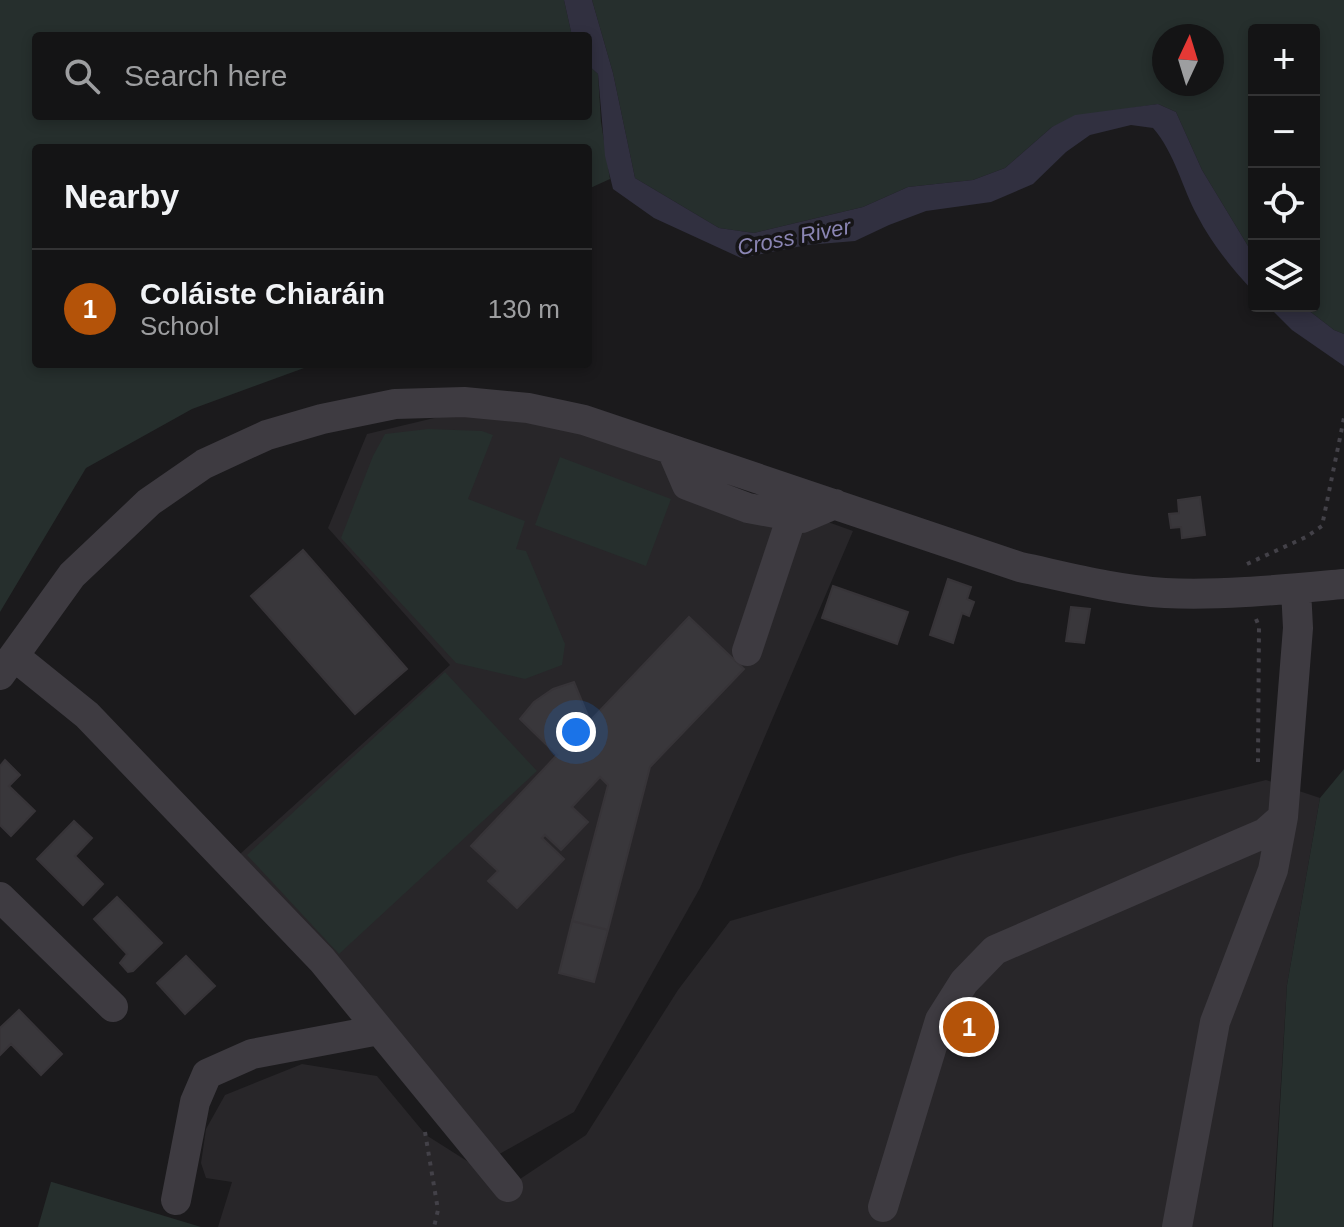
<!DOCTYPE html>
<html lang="en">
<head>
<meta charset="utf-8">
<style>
	:root { --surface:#141415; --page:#1d1d1e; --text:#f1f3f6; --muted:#9d9ea0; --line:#333334; --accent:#b45309 }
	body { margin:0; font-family:Arial,sans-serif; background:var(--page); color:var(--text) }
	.controls { position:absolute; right:24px; top:24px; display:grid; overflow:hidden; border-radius:8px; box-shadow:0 4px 12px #0003 }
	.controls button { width:72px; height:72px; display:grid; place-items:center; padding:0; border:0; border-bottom:2px solid var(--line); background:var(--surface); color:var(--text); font:40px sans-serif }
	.compass { position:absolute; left:1152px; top:24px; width:72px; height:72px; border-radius:50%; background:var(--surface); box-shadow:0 4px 12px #0003; rotate:4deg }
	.you { position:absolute; left:576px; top:732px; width:28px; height:28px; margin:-20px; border:6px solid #fff; border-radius:50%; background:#1a73e8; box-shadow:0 0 0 12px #1a73e833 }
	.badge { display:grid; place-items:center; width:52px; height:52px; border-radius:50%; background:var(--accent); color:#fff; font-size:26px; font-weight:700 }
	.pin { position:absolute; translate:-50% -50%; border:4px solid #fff; box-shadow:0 2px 8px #0006 }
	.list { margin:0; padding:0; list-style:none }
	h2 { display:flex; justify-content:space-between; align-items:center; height:104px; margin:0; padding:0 32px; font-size:34px }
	h2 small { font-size:26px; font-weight:400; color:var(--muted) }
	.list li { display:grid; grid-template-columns:52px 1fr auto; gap:24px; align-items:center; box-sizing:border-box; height:120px; padding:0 32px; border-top:2px solid var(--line) }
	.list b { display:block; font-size:30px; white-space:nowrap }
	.list p { margin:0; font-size:26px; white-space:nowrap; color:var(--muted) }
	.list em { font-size:26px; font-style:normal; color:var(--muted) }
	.icon { flex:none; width:44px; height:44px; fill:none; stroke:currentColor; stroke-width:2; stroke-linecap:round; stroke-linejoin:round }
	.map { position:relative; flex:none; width:1344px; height:1227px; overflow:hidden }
	.search { position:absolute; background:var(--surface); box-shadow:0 4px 12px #0003; left:32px; top:32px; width:560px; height:88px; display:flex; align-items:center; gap:20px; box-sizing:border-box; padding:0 28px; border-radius:8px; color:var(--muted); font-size:30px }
	.panel { position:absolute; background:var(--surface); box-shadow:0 4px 12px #0003; left:32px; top:144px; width:560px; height:224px; border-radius:8px }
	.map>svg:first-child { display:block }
	.built { fill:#282629 }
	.green { fill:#262f2d; fill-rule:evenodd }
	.water { fill:#313040 }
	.building { fill:#39373b; stroke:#373438; stroke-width:2 }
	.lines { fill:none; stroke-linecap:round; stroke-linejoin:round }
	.path { stroke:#434148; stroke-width:4; stroke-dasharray:4 6; stroke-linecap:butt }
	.minor { stroke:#3e3b41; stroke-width:30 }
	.labels { text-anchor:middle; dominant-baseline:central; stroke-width:7; stroke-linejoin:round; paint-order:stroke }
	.water-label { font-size:22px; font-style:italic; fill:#8b86b4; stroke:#161517 }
</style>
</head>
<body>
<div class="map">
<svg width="1344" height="1227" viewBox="0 0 1344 1227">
	<rect width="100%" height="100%" fill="#1b1a1c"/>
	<path class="built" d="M451 414 561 426 853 531 700 888 574 1112 496 1156 230 863 450 665 328 528 367 434Z
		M1266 780 1320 798 1287 985 1272 1227H218L232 1182 206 1178 201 1163 206 1129 225 1095 302 1064 377 1076 426 1135 508 1187 586 1135 678 990 730 921 960 855Z"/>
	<path class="green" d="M0 0H564L572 36H36V116H588V65L598 74 601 122 610 179 588 189V148H36V364H315L192 409 86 468 0 612Z
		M592 0H1344V334L1334 330 1303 306H1314V30H1254V256L1202 170 1176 112 1158 104 1100 113 1052 127 1005 168 973 180 908 187 863 207 754 233 719 228 635 178 613 73ZM1164 36H1212V84H1164Z
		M428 429 482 431 493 435 468 499 525 521 516 549 526 551 565 644 562 665 525 679 456 663 341 538 373 456 385 434Z
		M560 457 671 499 646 566 535 525Z
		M445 672 537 771 339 954 247 855Z
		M1344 769V1227H1273L1287 985 1320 798Z
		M51 1182H52L201 1227H38Z"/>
	<path class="water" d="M564 0H592L613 73 635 178 719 228 754 233 863 207 908 187 973 180 1005 168 1052 127 1075 115 1158 104 1176 112 1202 170 1254 256V292C1233 270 1212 244 1198 217 1182 188 1175 153 1153 128L1131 125 1090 135 1066 152 1033 184 991 202 926 211 889 225 855 241 807 245 741 258 654 218 613 189 605 156 598 74 588 65V36H572Z
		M1268 306H1303L1334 330 1344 334V366L1292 330Z"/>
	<path class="building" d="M1200 497 1205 535 1182 538 1181 527 1171 528 1169 514 1179 513 1178 500Z
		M303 550 407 669 355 714 251 596Z
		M948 579 971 587 967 599 974 602 969 616 962 613 953 643 930 635Z
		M833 586 908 612 897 644 822 618Z
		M1071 607 1090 609 1084 643 1066 641Z
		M689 617 744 669 650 767 608 930 572 921 608 785 600 777 572 807 588 822 561 850 545 835 542 838 564 859 517 908 488 881 498 871 471 846 557 755 520 719 534 702 553 689 574 682 590 721Z
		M5 760 20 775 9 786 35 811 11 836 0 825V766Z
		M74 821 92 838 75 856 103 884 83 905 37 859Z
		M117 897 162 943 133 971 128 972 120 963 127 954 94 919Z
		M572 921 608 930 594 982 559 973Z
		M186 956 215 986 185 1014 157 983Z
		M19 1010 62 1054 41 1075 11 1044 0 1055V1028Z"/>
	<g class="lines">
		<path class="path" d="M1247 564 1306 537 1322 526 1344 418
			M1256 619 1259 626 1258 762
			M425 1132 438 1210 434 1227"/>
		<path class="minor" d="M672 450 687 485 748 508 802 518 835 504
			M747 651 792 516
			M14 656 87 715 322 960 508 1187
			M0 675 72 575 149 502 204 464 267 435 322 419 395 404 464 402 528 408 584 420 1020 567C1067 577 1116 590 1165 593 1221 596 1288 589 1344 584
			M0 897 113 1007
			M176 1200 195 1102 207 1074 252 1054 379 1030
			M883 1207 940 1020 964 982 995 950 1244 842 1265 833 1283 817
			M1177 1227 1215 1022 1273 870 1283 817 1298 628 1296 589"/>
	</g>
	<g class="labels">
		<g class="water-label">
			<text transform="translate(794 237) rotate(-11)">Cross River</text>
		</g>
	</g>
</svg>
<div class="controls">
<button>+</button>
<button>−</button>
<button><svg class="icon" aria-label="locate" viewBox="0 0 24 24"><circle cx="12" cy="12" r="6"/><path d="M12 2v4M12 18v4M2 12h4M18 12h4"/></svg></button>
<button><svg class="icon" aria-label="layers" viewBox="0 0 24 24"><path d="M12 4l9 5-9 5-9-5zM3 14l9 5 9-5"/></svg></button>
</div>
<svg class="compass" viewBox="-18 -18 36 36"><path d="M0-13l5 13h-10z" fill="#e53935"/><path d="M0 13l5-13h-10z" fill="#9d9ea0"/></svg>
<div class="you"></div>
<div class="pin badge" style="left:969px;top:1027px">1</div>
<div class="search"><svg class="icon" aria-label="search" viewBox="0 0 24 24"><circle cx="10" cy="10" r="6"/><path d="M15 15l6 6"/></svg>Search here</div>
<section class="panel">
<h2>Nearby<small></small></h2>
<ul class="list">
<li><span class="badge">1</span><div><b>Coláiste Chiaráin</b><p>School</p></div><em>130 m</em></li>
</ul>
</section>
</div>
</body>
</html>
